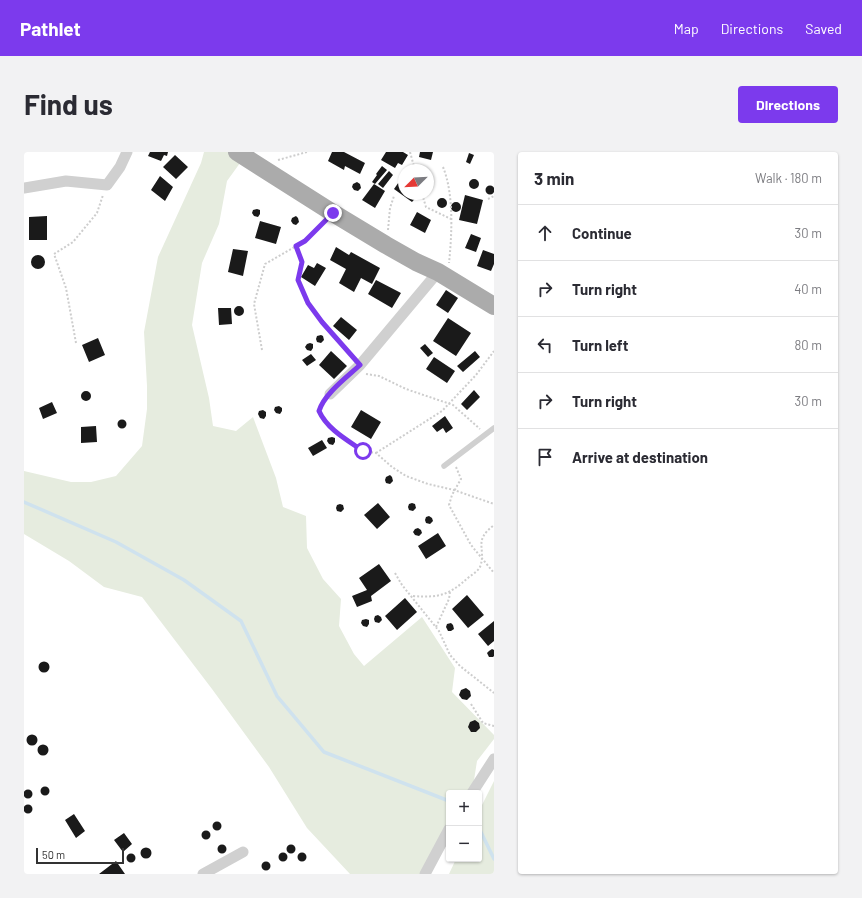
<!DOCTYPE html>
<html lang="en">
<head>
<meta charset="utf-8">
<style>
	:root { --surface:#fff; --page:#f2f2f3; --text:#2b2b33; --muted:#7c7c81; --line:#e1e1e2; --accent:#7c3aed }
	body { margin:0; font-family:Barlow,sans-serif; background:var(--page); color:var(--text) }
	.controls { position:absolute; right:12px; bottom:12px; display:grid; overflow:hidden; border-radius:4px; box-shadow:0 1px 3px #0004 }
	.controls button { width:36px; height:36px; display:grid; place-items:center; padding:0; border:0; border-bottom:1px solid var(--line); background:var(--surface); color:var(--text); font:20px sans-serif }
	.compass { position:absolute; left:374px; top:12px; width:36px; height:36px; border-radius:50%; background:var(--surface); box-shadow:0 1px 3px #0004; rotate:246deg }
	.scale { position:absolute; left:12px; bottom:10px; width:88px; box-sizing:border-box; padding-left:4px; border:2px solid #333; border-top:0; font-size:11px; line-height:14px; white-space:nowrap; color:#333; -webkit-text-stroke:3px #fff; paint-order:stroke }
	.stop { position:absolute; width:12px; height:12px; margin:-9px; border:3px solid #7c3aed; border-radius:50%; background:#fff }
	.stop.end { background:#7c3aed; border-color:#fff; box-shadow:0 1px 4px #0008 }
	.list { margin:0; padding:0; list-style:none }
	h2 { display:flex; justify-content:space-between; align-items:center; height:52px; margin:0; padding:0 16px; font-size:17px }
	h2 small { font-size:13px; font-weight:400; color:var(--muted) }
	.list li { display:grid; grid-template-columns:26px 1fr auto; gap:12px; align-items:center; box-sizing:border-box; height:56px; padding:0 16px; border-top:1px solid var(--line) }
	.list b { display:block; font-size:15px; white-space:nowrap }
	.list em { font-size:13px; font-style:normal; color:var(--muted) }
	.icon { flex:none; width:22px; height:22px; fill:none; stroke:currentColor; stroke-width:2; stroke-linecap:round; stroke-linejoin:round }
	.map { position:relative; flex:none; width:470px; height:722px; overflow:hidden; border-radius:4px }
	header { display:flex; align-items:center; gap:24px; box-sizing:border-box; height:56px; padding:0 20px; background:var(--accent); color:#fff }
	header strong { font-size:19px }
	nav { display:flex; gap:22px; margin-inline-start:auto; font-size:14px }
	.intro { display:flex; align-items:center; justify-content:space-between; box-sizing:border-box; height:96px; padding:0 24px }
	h1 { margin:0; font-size:28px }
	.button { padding:10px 18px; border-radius:4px; background:var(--accent); color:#fff; font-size:14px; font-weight:700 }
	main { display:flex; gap:24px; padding:0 24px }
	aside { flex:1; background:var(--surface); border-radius:4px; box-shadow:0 1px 3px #0004 }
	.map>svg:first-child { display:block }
	.green { fill:#e6ecdf }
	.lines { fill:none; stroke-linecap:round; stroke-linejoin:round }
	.stream { stroke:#cfe2ee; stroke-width:3.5 }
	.building { fill:#1a1a1a }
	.path { stroke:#cdcdcd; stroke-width:2; stroke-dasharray:2 2; stroke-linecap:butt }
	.service { stroke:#d0d0d0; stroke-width:5.5 }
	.minor { stroke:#d0d0d0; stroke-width:11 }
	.primary { stroke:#ababab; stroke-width:18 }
	.route { stroke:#7c3aed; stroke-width:5 }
</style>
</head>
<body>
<header>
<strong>Pathlet</strong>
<nav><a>Map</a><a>Directions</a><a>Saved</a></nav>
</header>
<div class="intro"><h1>Find us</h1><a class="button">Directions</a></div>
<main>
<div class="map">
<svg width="470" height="722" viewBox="0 0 470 722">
	<rect width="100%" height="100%" fill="#fff"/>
	<path class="green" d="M180 0H224L203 29 195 72 178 111 168 173 185 246 189 274 212 279 229 265 252 326 259 355 282 364 283 396 299 427 317 447 315 474 330 502 340 514 398 465 431 516 428 540 470 583V587L453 609 448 641H425V675L399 722H326L283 676 245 615 188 537 118 445 80 435 45 409 0 382V319L47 330H67L92 324 118 294 123 257V234L120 180 134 105 177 11Z
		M470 629V722H425L432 707H455V659Z"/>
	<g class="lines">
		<path class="stream" d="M0 350 92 390 160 428 217 469 253 544 300 600 425 649
			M455 676 470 707"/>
	</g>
	<path class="building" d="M126 0H144L143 4 140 3 137 9 124 4Z
		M308 0H320L341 11 336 22 321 14 320 18 304 9Z
		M362 0H379L384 3 378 13 374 11 371 16 357 8Z
		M396 0H409L407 8 395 5Z
		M445 1 450 3 446 12 442 10Z
		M151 3 164 15 152 27 139 15Z
		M358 14 363 18 351 32 348 30 353 23 352 22Z
		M365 19 369 23 359 36 354 32Z
		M136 24 149 35 141 49 127 38Z
		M379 24 380 42H395L388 50 370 37Z
		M445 32a5 5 0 1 1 10 0a5 5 0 1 1-10 0Z
		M333 30 336 32 337 36 334 39 330 38 328 35 329 32Z
		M350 32 361 39 351 56 338 48Z
		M461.5 38a4.5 4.5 0 1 1 9 0a4.5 4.5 0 1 1-9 0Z
		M441 43 459 48 453 72 435 68Z
		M413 51a5 5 0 1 1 10 0a5 5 0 1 1-10 0Z
		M427 55a5 5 0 1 1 10 0a5 5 0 1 1-10 0Z
		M233 57 236 58V62L234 65 230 64 228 61 229 58Z
		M393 60 407 68 401 81 386 73Z
		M23 64V88H5V65Z
		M272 64 274 66 275 70 272 73 269 72 267 69 268 66Z
		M236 69 257 75 252 92 231 86Z
		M447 82 457 86 452 100 441 96Z
		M312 95 325 103 327 100 356 116 348 132 337 126 330 140 315 131 322 117 306 108Z
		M209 97 224 99 219 124 204 120Z
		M459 98 470 102V112L467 119 453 114Z
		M7 110a7 7 0 1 1 14 0a7 7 0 1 1-14 0Z
		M293 111 302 116 291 134 277 125 284 113 290 116Z
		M352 128 377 141 368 156 344 142Z
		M422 138 434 146 424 161 412 153Z
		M210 159a5 5 0 1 1 10 0a5 5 0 1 1-10 0Z
		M194 156H207L208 172 195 173Z
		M317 165 333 178 325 188 309 174Z
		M424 166 447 181 432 204 409 189Z
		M297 183 299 184 300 188 297 191 293 190 292 187 293 184Z
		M74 186 81 203 65 210 58 193Z
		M286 191 289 192V196L287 199 283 198 281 195 283 192Z
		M401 192 409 201 404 205 396 196Z
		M307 199 323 214 310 227 295 213Z
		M451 199 456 205 439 220 433 214Z
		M287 202 292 208 283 214 278 208Z
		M410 205 431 219 423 231 402 217Z
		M450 238 456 245 443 258 437 252Z
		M57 244a5 5 0 1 1 10 0a5 5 0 1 1-10 0Z
		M28 250 33 261 19 267 15 256Z
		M255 254 258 256V259L256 262 252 261 250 258 251 255Z
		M239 258 242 260V264L240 267 236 266 234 262 235 259Z
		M337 258 357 270 347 287 327 275Z
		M421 264 429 276 422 281 419 276 413 280 408 274Z
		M93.5 272a4.5 4.5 0 1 1 9 0a4.5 4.5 0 1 1-9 0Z
		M72 274 73 290 57 291V275Z
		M308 285 311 286V290L309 293 305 292 303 289 304 286Z
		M298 288 303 296 289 304 284 296Z
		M366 323 368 325 369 329 366 332 362 331 361 328 362 325Z
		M354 351 366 365 353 377 340 363Z
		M388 351 391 352 392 356 389 359 385 358 384 355 385 352Z
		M316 352 319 353 320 357 317 360 313 359 312 356 313 353Z
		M405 364 408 366 409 369 406 372 402 371 401 368 402 365Z
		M394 376 397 378 398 381 395 384 391 383 389 380 391 377Z
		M414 381 422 394 402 407 394 394Z
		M355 412 367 429 347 444 348 449 333 455 328 444 343 438 335 426Z
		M443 443 460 463 444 476 428 457Z
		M381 446 393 460 373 478 361 464Z
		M354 463 357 465 358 468 355 471 351 470 350 467 351 464Z
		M342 467 345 468V472L343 475 339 474 337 471 338 468Z
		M470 469V489L464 494 454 482Z
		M427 471 429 473 430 477 427 479H424L422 475 423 472Z
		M468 497 470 498V504L469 505H465L463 501 465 499Z
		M14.5 515a5.5 5.5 0 1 1 11 0a5.5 5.5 0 1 1-11 0Z
		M442 536 446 539 447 544 443 548 438 547 435 543 437 538Z
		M451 568 455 571 456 576 452 580H447L444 575 446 570Z
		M2.5 588a5.5 5.5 0 1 1 11 0a5.5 5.5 0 1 1-11 0Z
		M13.5 598a5.5 5.5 0 1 1 11 0a5.5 5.5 0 1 1-11 0Z
		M16.5 639a4.5 4.5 0 1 1 9 0a4.5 4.5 0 1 1-9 0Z
		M-0.5 642a4.5 4.5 0 1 1 9 0a4.5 4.5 0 1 1-9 0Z
		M-0.5 657a4.5 4.5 0 1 1 9 0a4.5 4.5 0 1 1-9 0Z
		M50 662 61 679 52 686 41 668Z
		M188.5 674a4.5 4.5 0 1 1 9 0a4.5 4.5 0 1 1-9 0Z
		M177.5 683a4.5 4.5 0 1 1 9 0a4.5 4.5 0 1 1-9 0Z
		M100 681 108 692 99 700 90 688Z
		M262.5 697a4.5 4.5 0 1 1 9 0a4.5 4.5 0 1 1-9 0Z
		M193.5 697a4.5 4.5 0 1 1 9 0a4.5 4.5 0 1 1-9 0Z
		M116.5 701a5.5 5.5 0 1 1 11 0a5.5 5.5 0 1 1-11 0Z
		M273.5 705a4.5 4.5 0 1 1 9 0a4.5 4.5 0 1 1-9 0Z
		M254.5 705a4.5 4.5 0 1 1 9 0a4.5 4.5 0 1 1-9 0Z
		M102.5 706a4.5 4.5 0 1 1 9 0a4.5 4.5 0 1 1-9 0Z
		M92 709 101 722H75Z
		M237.5 714a4.5 4.5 0 1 1 9 0a4.5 4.5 0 1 1-9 0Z"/>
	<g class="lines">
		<path class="path" d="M386 0 391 18
			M254 8 283 0
			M419 15C430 42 428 82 425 111
			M398 42 402 55 427 67
			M464 47 470 44
			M364 78 366 56 370 44
			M272 94 278 110 274 128 283 151 298 171 328 205
			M52 191 42 136 30 102 49 90 73 61 79 43
			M238 198 230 152 241 112 281 89 298 72
			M342 222 355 224 382 237 429 253 456 277
			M300 249 295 259 297 265 311 280 339 299 352 301 368 315 382 324 404 332 430 338 470 352
			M352 301 418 259 452 223 470 199
			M432 315 437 327 428 343 425 353 447 393 470 421
			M371 421 378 433 415 479 426 503 436 514 470 541
			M389 444C416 446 425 443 445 425 449 422 454 419 456 415 463 396 448 390 470 373
			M412 475 425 447 426 440
			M447 552 459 571 470 574"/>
		<path class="service" d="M420 314 470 276"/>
		<path class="minor" d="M0 36 42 29 83 33 96 15 103 0
			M306 242 336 213 414 120
			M448 641 470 607
			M179 722 219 700
			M401 722 425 677"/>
		<path class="primary" d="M213 0 309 61 362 93 392 110 414 120 470 154"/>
	</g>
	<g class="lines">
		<path class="route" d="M309 61 281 89 272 94 278 110 274 128 284 151 298 170 336 213C323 225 300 242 295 259 303 277 323 288 339 299"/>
	</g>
</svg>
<div class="controls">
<button>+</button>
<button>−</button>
</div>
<svg class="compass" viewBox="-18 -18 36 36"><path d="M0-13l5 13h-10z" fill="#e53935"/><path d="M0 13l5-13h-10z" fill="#7c7c81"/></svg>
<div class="scale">50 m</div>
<div class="stop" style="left:339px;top:299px"></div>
<div class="stop end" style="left:309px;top:61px"></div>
</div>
<aside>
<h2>3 min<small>Walk · 180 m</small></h2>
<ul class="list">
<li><svg class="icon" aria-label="ahead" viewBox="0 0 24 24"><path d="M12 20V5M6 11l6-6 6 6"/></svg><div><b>Continue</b></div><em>30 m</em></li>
<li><svg class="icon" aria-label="right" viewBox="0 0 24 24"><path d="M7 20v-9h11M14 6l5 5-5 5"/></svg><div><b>Turn right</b></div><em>40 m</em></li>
<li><svg class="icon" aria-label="left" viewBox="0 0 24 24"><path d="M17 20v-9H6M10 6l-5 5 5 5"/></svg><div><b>Turn left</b></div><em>80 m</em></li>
<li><svg class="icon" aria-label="right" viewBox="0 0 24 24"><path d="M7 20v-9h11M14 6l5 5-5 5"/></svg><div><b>Turn right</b></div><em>30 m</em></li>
<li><svg class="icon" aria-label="arrive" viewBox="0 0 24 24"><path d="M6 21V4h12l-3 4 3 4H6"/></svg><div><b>Arrive at destination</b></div></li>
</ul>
</aside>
</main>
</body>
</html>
